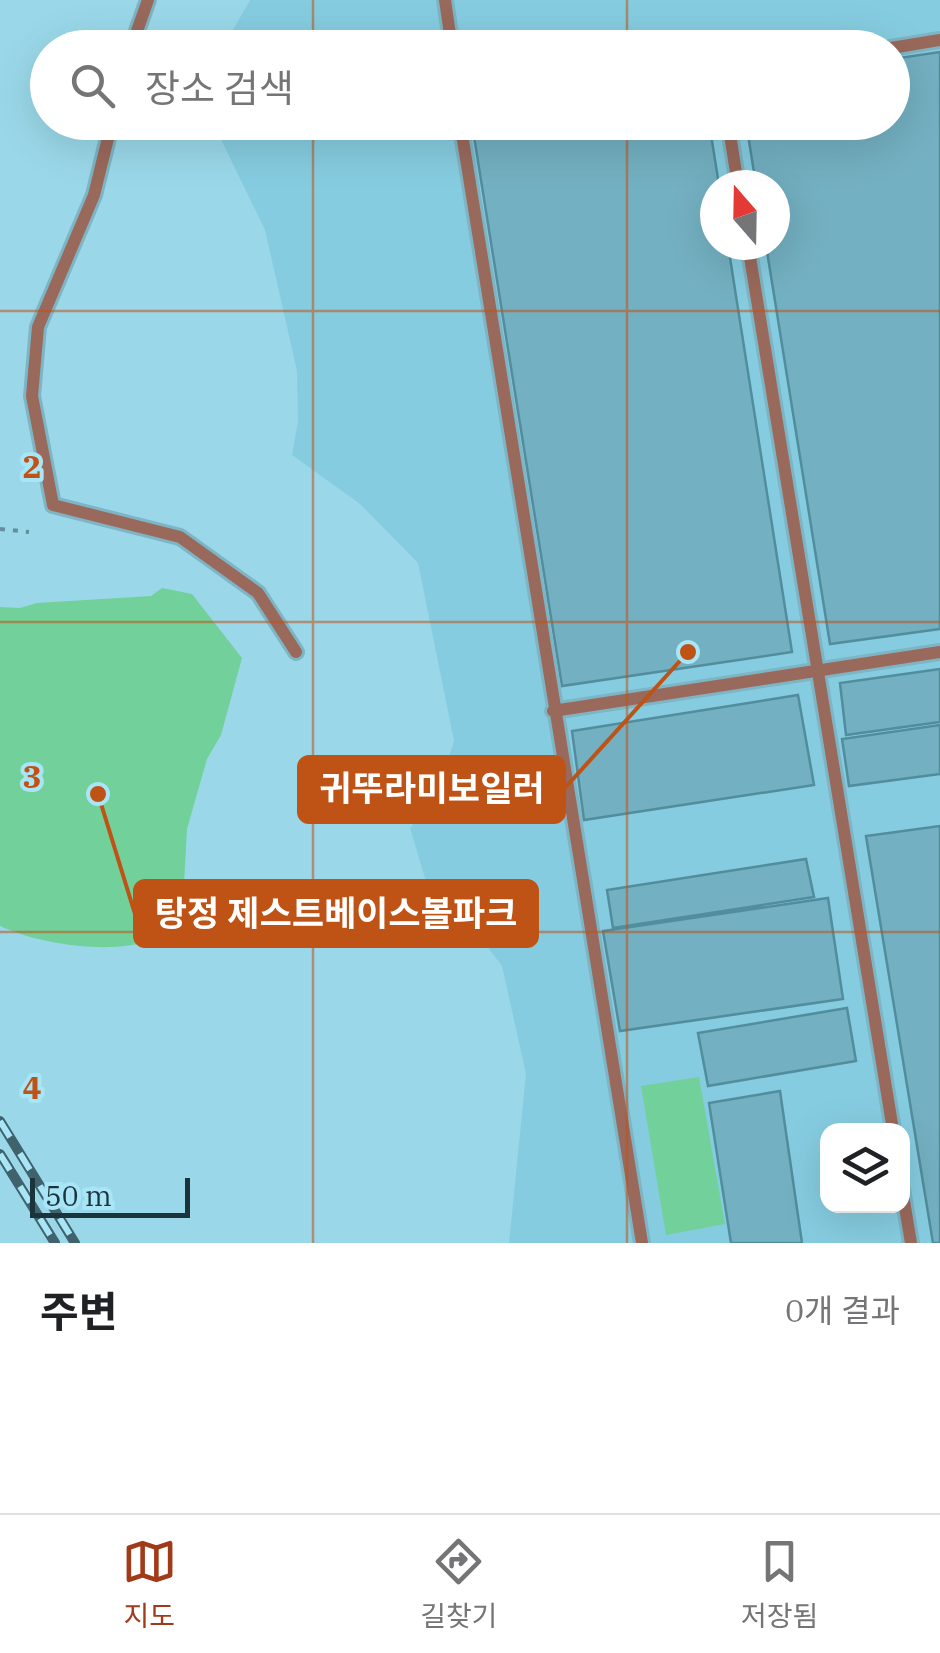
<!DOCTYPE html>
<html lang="ko">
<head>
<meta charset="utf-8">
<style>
	:root { --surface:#fff; --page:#f2f2f2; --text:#202124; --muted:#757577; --line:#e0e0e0; --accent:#a13a19 }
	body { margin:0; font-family:"IBM Plex Serif","Noto Sans KR",serif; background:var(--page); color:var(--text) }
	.controls { position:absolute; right:30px; bottom:30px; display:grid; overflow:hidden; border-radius:20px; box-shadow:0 10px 40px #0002 }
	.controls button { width:90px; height:90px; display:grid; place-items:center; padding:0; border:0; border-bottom:2px solid var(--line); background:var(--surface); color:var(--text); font:50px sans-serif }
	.compass { position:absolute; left:700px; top:170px; width:90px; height:90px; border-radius:50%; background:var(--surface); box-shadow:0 10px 40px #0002; rotate:340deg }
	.scale { position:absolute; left:30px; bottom:25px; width:160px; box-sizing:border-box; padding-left:10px; border:5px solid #1b343b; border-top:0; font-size:28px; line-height:35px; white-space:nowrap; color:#1b343b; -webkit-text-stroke:8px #a7e5f7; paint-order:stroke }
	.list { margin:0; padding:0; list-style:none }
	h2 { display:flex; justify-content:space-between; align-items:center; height:130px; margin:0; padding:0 40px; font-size:42px }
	h2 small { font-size:32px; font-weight:400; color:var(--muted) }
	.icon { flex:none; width:55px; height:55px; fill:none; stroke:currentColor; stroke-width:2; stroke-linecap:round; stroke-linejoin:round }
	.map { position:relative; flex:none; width:940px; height:1243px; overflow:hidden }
	.search { position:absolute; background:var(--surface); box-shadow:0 10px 40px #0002; left:30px; right:30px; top:30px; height:110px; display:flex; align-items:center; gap:25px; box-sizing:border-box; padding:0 35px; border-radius:55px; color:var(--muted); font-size:38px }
	.sheet { height:270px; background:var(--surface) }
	nav { display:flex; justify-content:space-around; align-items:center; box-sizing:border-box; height:140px; border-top:2px solid var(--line); background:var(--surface); font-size:28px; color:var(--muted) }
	nav a { display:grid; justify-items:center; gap:5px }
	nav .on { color:var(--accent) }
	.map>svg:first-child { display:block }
	.built { fill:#86cce0; fill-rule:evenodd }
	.green { fill:#72d09a }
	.building { fill:#73b0c1; stroke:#518d9d; stroke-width:2.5 }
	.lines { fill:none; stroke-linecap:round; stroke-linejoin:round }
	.lane-casing { stroke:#7eb4c3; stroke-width:18 }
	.path { stroke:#628f9c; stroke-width:4; stroke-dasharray:5 8; stroke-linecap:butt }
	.lane { stroke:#99695b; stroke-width:12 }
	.rail-casing { stroke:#3f626c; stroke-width:10 }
	.rail { stroke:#a7e5f7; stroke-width:6; stroke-dasharray:19; stroke-linecap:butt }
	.grid { fill:none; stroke:#bf5215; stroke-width:2.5; stroke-opacity:0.55 }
	.grid-label { font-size:32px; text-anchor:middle; font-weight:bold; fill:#bf5215; stroke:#a7e5f7; stroke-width:8; stroke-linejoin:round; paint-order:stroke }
	.leader { fill:none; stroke:#bf5215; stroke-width:4 }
	.callout-dot { fill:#bf5215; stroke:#a7e5f7; stroke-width:4 }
	.callout { fill:#bf5215; stroke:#bf5215; stroke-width:4 }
	.callout-label { font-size:35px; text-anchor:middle; font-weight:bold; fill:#fff }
</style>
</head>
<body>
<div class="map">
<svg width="940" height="1243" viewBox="0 0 940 1243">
	<rect width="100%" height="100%" fill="#9ad8e9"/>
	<path class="built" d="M250 0H940V1243H509L526 1074 502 966 470 924 425 878 410 828 438 791 454 741 418 563 360 504 292 455 298 421 297 371 265 230 213 123 892 122V48L226 47 229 37ZM715 185H775V245H715ZM828 1130H902V1206H828Z"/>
	<path class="green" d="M162 588 192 594 242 658 221 735 207 759 187 829 182 922C173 928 164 935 154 939 114 956 38 944 0 926V607L20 608 37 603 151 596Z
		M699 1077 725 1224 666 1235 641 1086Z"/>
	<path class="building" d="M940 52V629L830 644 766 245H775V185H756L746 122H892V59Z
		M480 122H709L719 185H715V245H728L792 652 562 686 472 124Z
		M940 669V722L846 735 840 683Z
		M798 695 814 785 584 820 572 731Z
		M940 725V774L849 786 842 739Z
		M940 826V1243H933L866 836Z
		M806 859 814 897 613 928 607 890Z
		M828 898 843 999 620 1031 603 931Z
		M847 1008 856 1061 708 1086 698 1033Z
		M780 1091 802 1243H731L709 1103Z"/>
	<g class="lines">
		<g class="lane-casing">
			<path id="lane" d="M445 0 452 48
				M131 48 148 0
				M891 48 940 40
				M112 122 94 195 38 327 32 396 53 505 180 537 258 593 296 652
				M460 122 642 1243
				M728 122 738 185
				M748 245 893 1130
				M553 711 940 652
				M902 1189 911 1243"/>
		</g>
		<path class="path" d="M0 529 29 532"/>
		<use href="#lane" class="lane"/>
		<g class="rail-casing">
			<path id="rail" d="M0 1121 75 1243
				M0 1154 55 1243"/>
		</g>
		<use href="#rail" class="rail"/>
	</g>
	<path class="grid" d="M313 0V48M627 0V48M313 122V1243M627 122V1243M0 311H940M0 622H940M0 932H940"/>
	<g class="grid-label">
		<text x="32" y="478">2</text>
		<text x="32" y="788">3</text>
		<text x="32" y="1099">4</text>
	</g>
	<path class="leader" d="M688 652L564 789M98 794L135 914"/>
	<g class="callout-dot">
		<circle cx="688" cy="652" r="10"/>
		<circle cx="98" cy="794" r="10"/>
	</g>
	<g class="callout">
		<rect x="299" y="757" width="265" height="65" rx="10"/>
		<rect x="135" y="881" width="402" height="65" rx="10"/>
	</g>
	<g class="callout-label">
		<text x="432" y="801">귀뚜라미보일러</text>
		<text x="336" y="926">탕정 제스트베이스볼파크</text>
	</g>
</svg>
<div class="controls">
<button><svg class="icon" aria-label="layers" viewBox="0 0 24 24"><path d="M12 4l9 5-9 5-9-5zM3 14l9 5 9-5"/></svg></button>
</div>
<svg class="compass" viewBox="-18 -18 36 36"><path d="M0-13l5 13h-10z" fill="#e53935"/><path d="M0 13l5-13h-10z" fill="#757577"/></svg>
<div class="scale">50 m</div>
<div class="search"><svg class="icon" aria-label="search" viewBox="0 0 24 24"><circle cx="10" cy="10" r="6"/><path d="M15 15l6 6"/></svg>장소 검색</div>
</div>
<section class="sheet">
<h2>주변<small>0개 결과</small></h2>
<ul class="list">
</ul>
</section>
<nav>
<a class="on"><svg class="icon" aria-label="map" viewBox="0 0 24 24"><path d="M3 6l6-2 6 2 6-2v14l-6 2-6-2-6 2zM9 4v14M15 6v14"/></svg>지도</a>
<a><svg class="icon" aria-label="directions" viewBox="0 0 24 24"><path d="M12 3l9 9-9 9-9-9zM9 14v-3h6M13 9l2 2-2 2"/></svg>길찾기</a>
<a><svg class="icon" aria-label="saved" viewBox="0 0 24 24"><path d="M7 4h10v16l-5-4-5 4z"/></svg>저장됨</a>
</nav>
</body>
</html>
